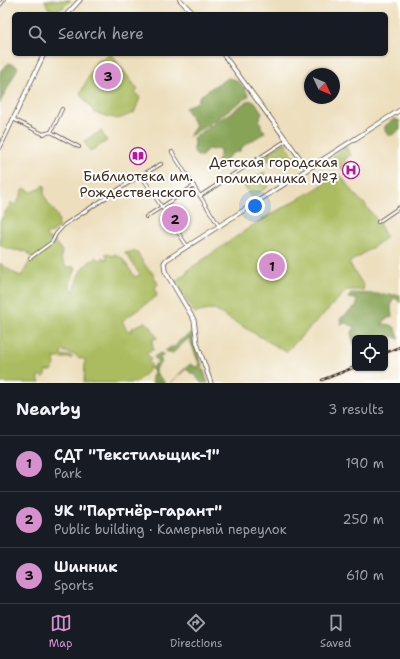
<!DOCTYPE html>
<html lang="en">
<head>
<meta charset="utf-8">
<style>
	:root { --surface:#171b24; --page:#20242c; --text:#f1f3f6; --muted:#9ea1a6; --line:#363941; --accent:#d690ce }
	body { margin:0; font-family:"Shantell Sans",sans-serif; background:var(--page); color:var(--text) }
	.controls { position:absolute; right:12px; bottom:12px; display:grid; overflow:hidden; border-radius:6px; box-shadow:0 1px 3px #0004 }
	.controls button { width:36px; height:36px; display:grid; place-items:center; padding:0; border:0; border-bottom:1px solid var(--line); background:var(--surface); color:var(--text); font:20px sans-serif }
	.compass { position:absolute; left:304px; top:68px; width:36px; height:36px; border-radius:50%; background:var(--surface); box-shadow:0 1px 3px #0004; rotate:134deg }
	.you { position:absolute; left:255px; top:206px; width:14px; height:14px; margin:-10px; border:3px solid #fff; border-radius:50%; background:#1a73e8; box-shadow:0 0 0 6px #1a73e833 }
	.badge { display:grid; place-items:center; width:26px; height:26px; border-radius:50%; background:var(--accent); color:#111; font-size:13px; font-weight:700 }
	.pin { position:absolute; translate:-50% -50%; border:2px solid #fff; box-shadow:0 1px 4px #0006 }
	.list { margin:0; padding:0; list-style:none }
	h2 { display:flex; justify-content:space-between; align-items:center; height:52px; margin:0; padding:0 16px; font-size:17px }
	h2 small { font-size:13px; font-weight:400; color:var(--muted) }
	.list li { display:grid; grid-template-columns:26px 1fr auto; gap:12px; align-items:center; box-sizing:border-box; height:56px; padding:0 16px; border-top:1px solid var(--line) }
	.list b { display:block; font-size:15px; white-space:nowrap }
	.list p { margin:0; font-size:13px; white-space:nowrap; color:var(--muted) }
	.list em { font-size:13px; font-style:normal; color:var(--muted) }
	.icon { flex:none; width:22px; height:22px; fill:none; stroke:currentColor; stroke-width:2; stroke-linecap:round; stroke-linejoin:round }
	.map { position:relative; flex:none; width:400px; height:383px; overflow:hidden }
	.search { position:absolute; background:var(--surface); box-shadow:0 1px 3px #0004; left:12px; right:12px; top:12px; height:44px; display:flex; align-items:center; gap:10px; box-sizing:border-box; padding:0 14px; border-radius:6px; color:var(--muted); font-size:15px }
	.sheet { height:220px; background:var(--surface) }
	nav { display:flex; justify-content:space-around; align-items:center; box-sizing:border-box; height:56px; border-top:1px solid var(--line); background:var(--surface); font-size:11px; color:var(--muted) }
	nav a { display:grid; justify-items:center; gap:2px }
	nav .on { color:var(--accent) }
	.map>svg:first-child { display:block }
	.green { fill:#aabc5f; stroke:#72733e }
	.forest { fill:#87a456; stroke:#61673a }
	.lines { fill:none; stroke-linecap:round; stroke-linejoin:round }
	.minor-casing { stroke:#564536; stroke-width:4 }
	.major-casing { stroke:#564536; stroke-width:5 }
	.minor { stroke:#fff; stroke-width:2.5 }
	.major { stroke:#fff; stroke-width:3.5 }
	.rail-casing { stroke:#3b2a1e; stroke-width:2.5 }
	.rail { stroke:#fff; stroke-width:1; stroke-dasharray:3; stroke-linecap:butt }
	.labels { text-anchor:middle; dominant-baseline:central; stroke-width:4; stroke-linejoin:round; paint-order:stroke }
	.poi-label { font-size:14px; fill:#3b2a1e; stroke:#fff; text-anchor:end }
</style>
</head>
<body>
<div class="map">
<svg width="400" height="383" viewBox="0 0 400 383">
	<rect width="100%" height="100%" fill="#fff"/>
	<filter id="ink" filterUnits="userSpaceOnUse"><feTurbulence type="fractalNoise" baseFrequency=".025" numOctaves="2"/><feDisplacementMap in="SourceGraphic" scale="8" xChannelSelector="R" yChannelSelector="G"/><feConvolveMatrix kernelMatrix="1 2 1 2 8 2 1 2 1" color-interpolation-filters="sRGB"/></filter>
	<filter id="wash" filterUnits="userSpaceOnUse"><feTurbulence type="fractalNoise" baseFrequency=".012" numOctaves="4" result="noise"/><feDisplacementMap in="SourceGraphic" scale="16" xChannelSelector="R" yChannelSelector="G"/><feGaussianBlur stdDeviation="0.9" result="paint"/><feColorMatrix in="noise" values="0 0 0 0 0 0 0 0 0 0 0 0 0 0 0 0 0 1.4 0 .05"/><feComposite in="paint" operator="in"/></filter>
	<g filter="url(#wash)">
		<rect width="100%" height="100%" fill="#eddfbe"/>
		<path class="green" d="M45 0H71L64 7 56 11 48 8Z
			M111 54 138 90 135 92 140 98 134 113 118 119 95 113 80 94 96 62Z
			M101 131 107 141 90 151 84 141Z
			M285 142 297 161 291 165 283 152 265 163 261 158Z
			M346 147 351 155 345 159V156L344 159 349 166 342 170 333 156Z
			M264 172 266 175 262 178 268 187 251 198 244 185Z
			M339 174 359 199 364 203 379 223 386 237 379 243 349 263 364 286 363 290H347L286 352 213 309 195 313 194 312 175 281 187 273 188 270 259 221 316 189Z
			M43 185 45 186C40 201 57 209 59 221 59 223 58 226 58 228L55 229 53 233 47 234 46 236 48 239H53L62 251 61 258 66 267H75L76 268 70 285V288L75 291C75 275 83 266 96 257L100 261 102 257 107 260 106 253 112 256 115 254 122 258 135 277 140 275 128 256 124 253 136 251 147 268 152 272 158 284 155 288 157 296 122 321 127 330 132 331V328L145 322 150 325 157 338 152 340 153 350 146 352 151 359 149 362 151 365 149 370 136 383H84L85 359 78 358 76 355 71 354 63 351 61 353V355L71 356 73 358H54L55 364 52 371H46V375L43 378 40 375 38 378 40 383H0V263L14 273 21 276 32 258 28 252 9 249 0 245V221L11 203 16 205 24 188 32 192 39 189Z"/>
		<path class="forest" d="M9 63 18 67 0 103V71Z
			M228 78C239 79 244 87 249 96L227 111 220 117 188 137 196 126 185 108 188 106 198 102 199 97 214 86Z
			M250 100 256 103 262 113 259 121 261 124V128L265 131 264 133 242 147 240 151 231 154 221 165 217 162V160L220 157V150L217 148 213 150 207 149 202 156H197C191 150 196 145 193 138L220 119C231 115 239 105 250 100Z
			M394 119 400 121V130L392 135H388L385 131V126Z
			M351 293 400 295V303L397 299 393 298 391 308 392 317 386 319 382 324C395 324 396 327 399 339L388 335 385 338V345V338H355V345L354 344 351 334 355 327 346 323 341 324 340 319 357 305 356 299 348 298Z
			M192 333 194 343 208 383H201L195 375 192 374 186 369 170 383 190 364 196 367 200 366 189 338 173 353 165 351 171 347H175L179 341Z
			M160 353 164 355 160 358 162 362 155 369 157 374 165 383H152V377L154 372 151 368 158 362 154 357Z"/>
	</g>
	<g filter="url(#ink)">
		<g class="lines">
			<g class="minor-casing">
				<path id="minor" d="M0 5 4 0
					M13 119 43 134 51 132 62 109
					M51 132 79 147
					M172 152 219 226
					M141 175 187 246
					M200 196 287 140
					M146 217 194 186
					M378 222 400 207
					M30 258 52 242 56 234 64 225 130 182 161 164"/>
			</g>
			<g class="major-casing">
				<path id="major" d="M180 0 194 14
					M67 14 80 0
					M223 54 308 169
					M0 147 44 54
					M211 383 197 343 194 320 165 271 164 263 166 260 400 110"/>
			</g>
			<use href="#minor" class="minor"/>
			<use href="#major" class="major"/>
			<g class="rail-casing">
				<path id="rail" d="M385 353 400 347
					M322 380 355 367"/>
			</g>
			<use href="#rail" class="rail"/>
		</g>
	</g>
	<defs>
		<g id="library-ring" transform="scale(0.9)"><circle r="9.5" fill="#fff" stroke="#b5179e" stroke-width="1.5"/><path d="M-6-4Q-3-5.5-.7-3.5V5Q-3 3-6 4ZM6-4Q3-5.5 .7-3.5V5Q3 3 6 4Z" fill="#b5179e"/></g>
		<g id="hospital-ring" transform="scale(0.9)"><circle r="9.5" fill="#fff" stroke="#b5179e" stroke-width="1.5"/><path d="M-5-5h3v3.5h4V-5h3V5h-3V1.5h-4V5h-3Z" fill="#b5179e"/></g>
	</defs>
	<g fill-rule="evenodd">
		<use href="#library-ring" x="138" y="156"/>
		<use href="#hospital-ring" x="351" y="170"/>
	</g>
	<g class="labels">
		<g class="poi-label">
			<text x="338" y="162">Детская городская<tspan x="338" dy="16">поликлиника №7</tspan></text>
			<text x="138" y="176" text-anchor="middle">Библиотека им.<tspan x="138" dy="16">Рождественского</tspan></text>
		</g>
	</g>
</svg>
<div class="controls">
<button><svg class="icon" aria-label="locate" viewBox="0 0 24 24"><circle cx="12" cy="12" r="6"/><path d="M12 2v4M12 18v4M2 12h4M18 12h4"/></svg></button>
</div>
<svg class="compass" viewBox="-18 -18 36 36"><path d="M0-13l5 13h-10z" fill="#e53935"/><path d="M0 13l5-13h-10z" fill="#9ea1a6"/></svg>
<div class="you"></div>
<div class="pin badge" style="left:272px;top:266px">1</div>
<div class="pin badge" style="left:175px;top:219px">2</div>
<div class="pin badge" style="left:108px;top:76px">3</div>
<div class="search"><svg class="icon" aria-label="search" viewBox="0 0 24 24"><circle cx="10" cy="10" r="6"/><path d="M15 15l6 6"/></svg>Search here</div>
</div>
<section class="sheet">
<h2>Nearby<small>3 results</small></h2>
<ul class="list">
<li><span class="badge">1</span><div><b>СДТ &quot;Текстильщик-1&quot;</b><p>Park</p></div><em>190 m</em></li>
<li><span class="badge">2</span><div><b>УК &quot;Партнёр-гарант&quot;</b><p>Public building · Камерный переулок</p></div><em>250 m</em></li>
<li><span class="badge">3</span><div><b>Шинник</b><p>Sports</p></div><em>610 m</em></li>
</ul>
</section>
<nav>
<a class="on"><svg class="icon" aria-label="map" viewBox="0 0 24 24"><path d="M3 6l6-2 6 2 6-2v14l-6 2-6-2-6 2zM9 4v14M15 6v14"/></svg>Map</a>
<a><svg class="icon" aria-label="directions" viewBox="0 0 24 24"><path d="M12 3l9 9-9 9-9-9zM9 14v-3h6M13 9l2 2-2 2"/></svg>Directions</a>
<a><svg class="icon" aria-label="saved" viewBox="0 0 24 24"><path d="M7 4h10v16l-5-4-5 4z"/></svg>Saved</a>
</nav>
</body>
</html>
